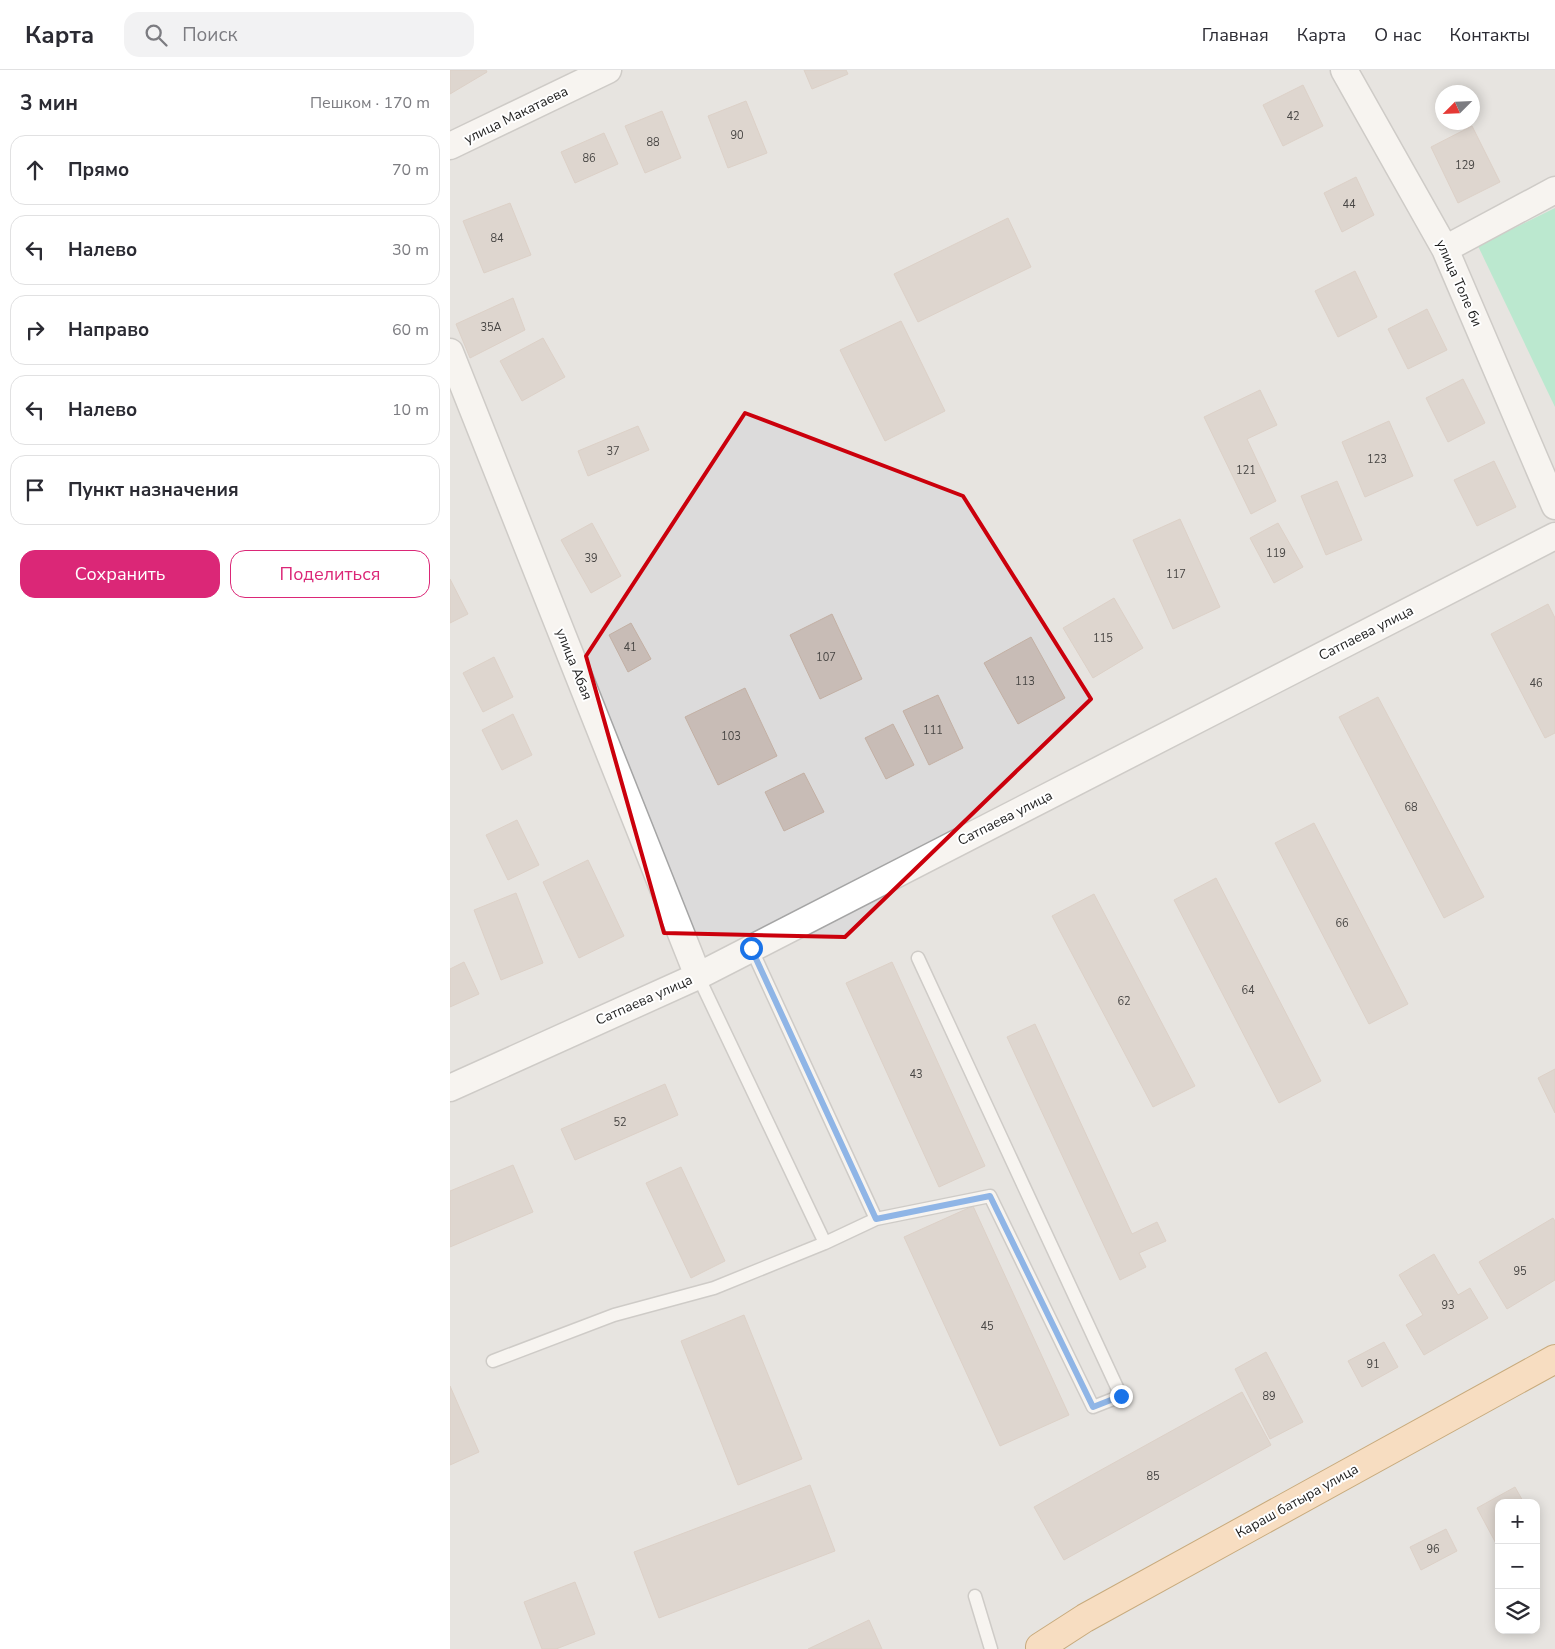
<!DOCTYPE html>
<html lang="ru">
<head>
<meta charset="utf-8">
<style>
	:root { --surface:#fff; --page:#f2f2f3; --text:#2b2b33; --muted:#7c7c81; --line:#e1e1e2; --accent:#db2777 }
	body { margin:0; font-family:"Nunito Sans",sans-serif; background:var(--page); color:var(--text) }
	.controls { position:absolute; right:15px; bottom:15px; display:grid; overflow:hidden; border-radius:10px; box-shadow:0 2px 12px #0003 }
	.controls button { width:45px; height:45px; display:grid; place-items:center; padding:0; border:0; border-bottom:1px solid var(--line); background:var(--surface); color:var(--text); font:25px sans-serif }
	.compass { position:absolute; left:985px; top:15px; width:45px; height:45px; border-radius:50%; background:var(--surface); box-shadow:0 2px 12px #0003; rotate:246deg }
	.stop { position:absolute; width:15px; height:15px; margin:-11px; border:4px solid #1a73e8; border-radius:50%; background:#fff }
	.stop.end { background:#1a73e8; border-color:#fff; box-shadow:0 1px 5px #0008 }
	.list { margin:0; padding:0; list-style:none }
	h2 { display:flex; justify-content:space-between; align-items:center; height:65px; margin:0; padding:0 20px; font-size:21px }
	h2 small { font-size:16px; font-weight:400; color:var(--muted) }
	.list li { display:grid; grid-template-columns:32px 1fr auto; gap:15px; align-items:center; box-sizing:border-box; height:70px; margin:0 10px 10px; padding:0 10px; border:1px solid var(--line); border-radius:15px }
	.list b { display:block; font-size:19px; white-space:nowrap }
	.list em { font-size:16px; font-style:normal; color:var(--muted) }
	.actions { display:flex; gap:10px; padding:15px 20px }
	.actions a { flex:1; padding:11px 0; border:1px solid var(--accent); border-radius:15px; text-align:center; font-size:18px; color:var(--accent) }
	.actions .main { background:var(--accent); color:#fff }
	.icon { flex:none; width:28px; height:28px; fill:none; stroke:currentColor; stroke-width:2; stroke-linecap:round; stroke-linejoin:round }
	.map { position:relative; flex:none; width:1105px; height:1579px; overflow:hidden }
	header { display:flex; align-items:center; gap:30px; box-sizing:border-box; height:70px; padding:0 25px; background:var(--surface); border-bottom:1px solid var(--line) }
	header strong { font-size:24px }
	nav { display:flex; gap:28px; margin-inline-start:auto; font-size:18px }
	.search { width:350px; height:45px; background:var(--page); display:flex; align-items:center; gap:12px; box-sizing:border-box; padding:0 18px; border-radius:15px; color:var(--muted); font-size:19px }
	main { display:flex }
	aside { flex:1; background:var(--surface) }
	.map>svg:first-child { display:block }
	.residential { fill:#dcdbdb; fill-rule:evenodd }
	.pitch { fill:#7ae5b6 }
	.building { fill:#c8bcb6; stroke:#c3b0a4 }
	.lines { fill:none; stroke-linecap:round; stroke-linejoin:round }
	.lane-casing { stroke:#a5a5a5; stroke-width:15 }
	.street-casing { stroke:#a5a5a5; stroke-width:29 }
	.primary-casing { stroke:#975d00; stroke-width:30 }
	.lane { stroke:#fff; stroke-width:12 }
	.street { stroke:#fff; stroke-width:26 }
	.primary { stroke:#ffcd98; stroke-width:28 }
	.route { stroke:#1a73e8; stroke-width:6 }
	.marked { fill:none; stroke:#cb000c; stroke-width:4; stroke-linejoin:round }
	.labels { text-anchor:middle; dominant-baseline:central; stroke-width:4; stroke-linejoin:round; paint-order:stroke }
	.number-label { font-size:11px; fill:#484644 }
	.street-label { font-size:14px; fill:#1e1e1e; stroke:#fff }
</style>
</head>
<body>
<header>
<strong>Карта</strong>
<div class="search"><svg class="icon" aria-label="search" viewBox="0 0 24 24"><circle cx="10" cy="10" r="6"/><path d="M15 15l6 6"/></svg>Поиск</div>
<nav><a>Главная</a><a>Карта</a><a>О нас</a><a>Контакты</a></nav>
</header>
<main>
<aside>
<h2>3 мин<small>Пешком · 170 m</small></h2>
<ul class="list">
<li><svg class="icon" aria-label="ahead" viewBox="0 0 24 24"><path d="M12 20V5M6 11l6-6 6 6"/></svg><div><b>Прямо</b></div><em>70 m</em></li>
<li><svg class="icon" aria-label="left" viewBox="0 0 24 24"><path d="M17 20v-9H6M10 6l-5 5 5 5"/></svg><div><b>Налево</b></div><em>30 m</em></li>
<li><svg class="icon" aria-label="right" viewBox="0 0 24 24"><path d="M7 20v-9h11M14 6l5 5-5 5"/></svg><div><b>Направо</b></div><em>60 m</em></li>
<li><svg class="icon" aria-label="left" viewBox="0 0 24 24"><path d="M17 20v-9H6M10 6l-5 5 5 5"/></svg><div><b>Налево</b></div><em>10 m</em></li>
<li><svg class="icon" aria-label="arrive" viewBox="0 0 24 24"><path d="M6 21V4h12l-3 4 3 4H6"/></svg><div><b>Пункт назначения</b></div></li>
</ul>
<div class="actions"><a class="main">Сохранить</a><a>Поделиться</a></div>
</aside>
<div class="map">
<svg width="1105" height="1579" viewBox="0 0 1105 1579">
	<rect width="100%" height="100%" fill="#f0ebe3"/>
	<path class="residential" d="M0 0H1105V1579H0ZM992 22H1022V52H992ZM1049 1433H1086V1560H1049Z"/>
	<path class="pitch" d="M1105 138V337L1028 176Z"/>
	<path class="building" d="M0 0H36L37 2 0 24Z
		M354 0H396L398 4 362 19Z
		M853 15 873 56 833 76 813 35Z
		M296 31 317 83 278 98 258 46Z
		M212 41 231 88 195 103 175 56Z
		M1022 56 1050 112 1008 133 981 77Z
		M154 63 168 94 125 113 111 82Z
		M906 107 924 145 892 162 874 123Z
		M60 133 81 185 34 203 13 151Z
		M558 148 581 197 468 252 444 204Z
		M905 201 927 247 888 267 865 221Z
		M63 228 75 260 20 288 6 254Z
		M977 239 997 280 958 299 938 259Z
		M451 251 495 341 435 371 390 280Z
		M93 268 115 307 72 331 50 291Z
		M1013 309 1035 353 998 372 976 328Z
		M810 320 827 355 797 369 826 431 801 444 754 347Z
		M939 351 963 406 915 427 892 372Z
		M188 356 199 380 138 406 128 381Z
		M1044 391 1066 437 1027 456 1004 410Z
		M887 411 912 470 876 485 851 426Z
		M730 449 770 537 723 559 683 470Z
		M142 453 171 506 141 523 111 470Z
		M828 453 853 497 824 513 800 468Z
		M0 509 18 544 0 553Z
		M664 528 693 578 643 608 613 558Z
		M1098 534 1105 548V663L1095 668 1041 564Z
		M382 544 412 609 370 629 340 565Z
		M181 553 201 589 178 602 159 565Z
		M581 567 615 628 568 654 534 593Z
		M44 587 63 627 33 642 13 603Z
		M295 618 327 686 268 715 235 647Z
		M488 625 513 678 479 695 453 641Z
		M928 627 1034 827 994 848 889 647Z
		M63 644 82 685 52 700 32 660Z
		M443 654 464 695 436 709 415 668Z
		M354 703 374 742 334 761 315 722Z
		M67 750 89 795 58 810 36 765Z
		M864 753 958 934 919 954 825 773Z
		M138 790 174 866 129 888 93 812Z
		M766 808 871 1011 829 1033 724 830Z
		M66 823 93 893 51 910 24 840Z
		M644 824 745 1016 703 1037 602 846Z
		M14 892 29 924 0 937V899Z
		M442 892 535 1096 489 1117 396 913Z
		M585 954 682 1164 707 1152 716 1171 689 1183 696 1197 670 1210 557 967Z
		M1105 999V1043L1088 1008Z
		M215 1014 228 1045 125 1090 111 1059Z
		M63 1095 83 1142 0 1177V1121Z
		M231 1097 275 1191 241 1208 196 1113Z
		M523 1136 619 1345 550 1376 454 1167Z
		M1103 1148 1105 1151V1210L1057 1239 1029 1192Z
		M984 1184 1008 1225 1020 1218 1038 1248 974 1285 956 1255 973 1245 949 1205Z
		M294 1245 352 1389 288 1415 231 1271Z
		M934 1272 948 1297 912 1317 898 1291Z
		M816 1282 853 1352 820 1369 785 1299Z
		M0 1316 29 1382 0 1395Z
		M792 1322 821 1375 614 1490 584 1437Z
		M360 1415 385 1481 209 1548 184 1482Z
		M1065 1417 1074 1433H1049V1479L1027 1438Z
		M996 1459 1007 1481 971 1500 960 1477Z
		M125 1512 145 1564 106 1579H92L74 1532Z
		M419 1550 432 1579H358Z"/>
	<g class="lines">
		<g class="lane-casing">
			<path id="lane" d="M301 878 426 1149
				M248 906 375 1173
				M43 1291 164 1245 264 1218 375 1173 426 1149 540 1126 643 1337 671 1326 468 888
				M525 1526 541 1579"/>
		</g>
		<g class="street-casing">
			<path id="street" d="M894 0 995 179 1105 436
				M0 76 158 0
				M995 179 1105 120
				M0 282 248 906
				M0 1018 248 906 1105 466"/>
		</g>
		<g class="primary-casing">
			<path id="primary" d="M591 1579 590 1577 635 1548 1105 1289"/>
		</g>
		<use href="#lane" class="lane"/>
		<use href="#street" class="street"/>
		<use href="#primary" class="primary"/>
	</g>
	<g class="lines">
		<path class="route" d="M301 878 426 1149 540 1126 643 1337 671 1326"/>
	</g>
	<path d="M0 0H1105V1579H0ZM295 343 513 426 641 629 395 867 214 863 136 586Z" fill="#f0ebe3" fill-opacity=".55" fill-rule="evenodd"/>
	<path class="marked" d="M295 343 513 426 641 629 395 867 214 863 136 586Z"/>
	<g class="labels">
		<g class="number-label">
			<text x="843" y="46">42</text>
			<text x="287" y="65">90</text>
			<text x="203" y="72">88</text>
			<text x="139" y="88">86</text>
			<text x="1015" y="95">129</text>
			<text x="899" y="134">44</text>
			<text x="47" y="168">84</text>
			<text x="41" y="257">35А</text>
			<text x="163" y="381">37</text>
			<text x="927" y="389">123</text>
			<text x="796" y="400">121</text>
			<text x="826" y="483">119</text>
			<text x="141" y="488">39</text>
			<text x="726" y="504">117</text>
			<text x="653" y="568">115</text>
			<text x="180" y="577">41</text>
			<text x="376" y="587">107</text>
			<text x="575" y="611">113</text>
			<text x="1086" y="613">46</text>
			<text x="483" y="660">111</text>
			<text x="281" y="666">103</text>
			<text x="961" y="737">68</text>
			<text x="892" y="853">66</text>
			<text x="798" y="920">64</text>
			<text x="674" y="931">62</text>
			<text x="466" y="1004">43</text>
			<text x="170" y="1052">52</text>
			<text x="1070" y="1201">95</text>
			<text x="998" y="1235">93</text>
			<text x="537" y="1256">45</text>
			<text x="923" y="1294">91</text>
			<text x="819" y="1326">89</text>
			<text x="703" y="1406">85</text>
			<text x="983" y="1479">96</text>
		</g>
		<g class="street-label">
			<text transform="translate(66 45) rotate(-26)">улица Макатаева</text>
			<text transform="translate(1009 213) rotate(66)">улица Толе би</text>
			<text transform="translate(916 563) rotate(-27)">Сатпаева улица</text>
			<text transform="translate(124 594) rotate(68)">улица Абая</text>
			<text transform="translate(555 748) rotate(-27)">Сатпаева улица</text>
			<text transform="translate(194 930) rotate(-24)">Сатпаева улица</text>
			<text transform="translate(847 1431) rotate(-29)">Караш батыра улица</text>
		</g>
	</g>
</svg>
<div class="controls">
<button>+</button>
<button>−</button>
<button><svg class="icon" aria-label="layers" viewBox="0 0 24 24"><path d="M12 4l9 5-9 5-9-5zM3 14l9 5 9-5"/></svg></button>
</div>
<svg class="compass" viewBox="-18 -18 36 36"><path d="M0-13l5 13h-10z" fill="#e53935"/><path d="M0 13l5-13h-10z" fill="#7c7c81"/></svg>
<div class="stop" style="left:301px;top:878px"></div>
<div class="stop end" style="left:671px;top:1326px"></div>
</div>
</main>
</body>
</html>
